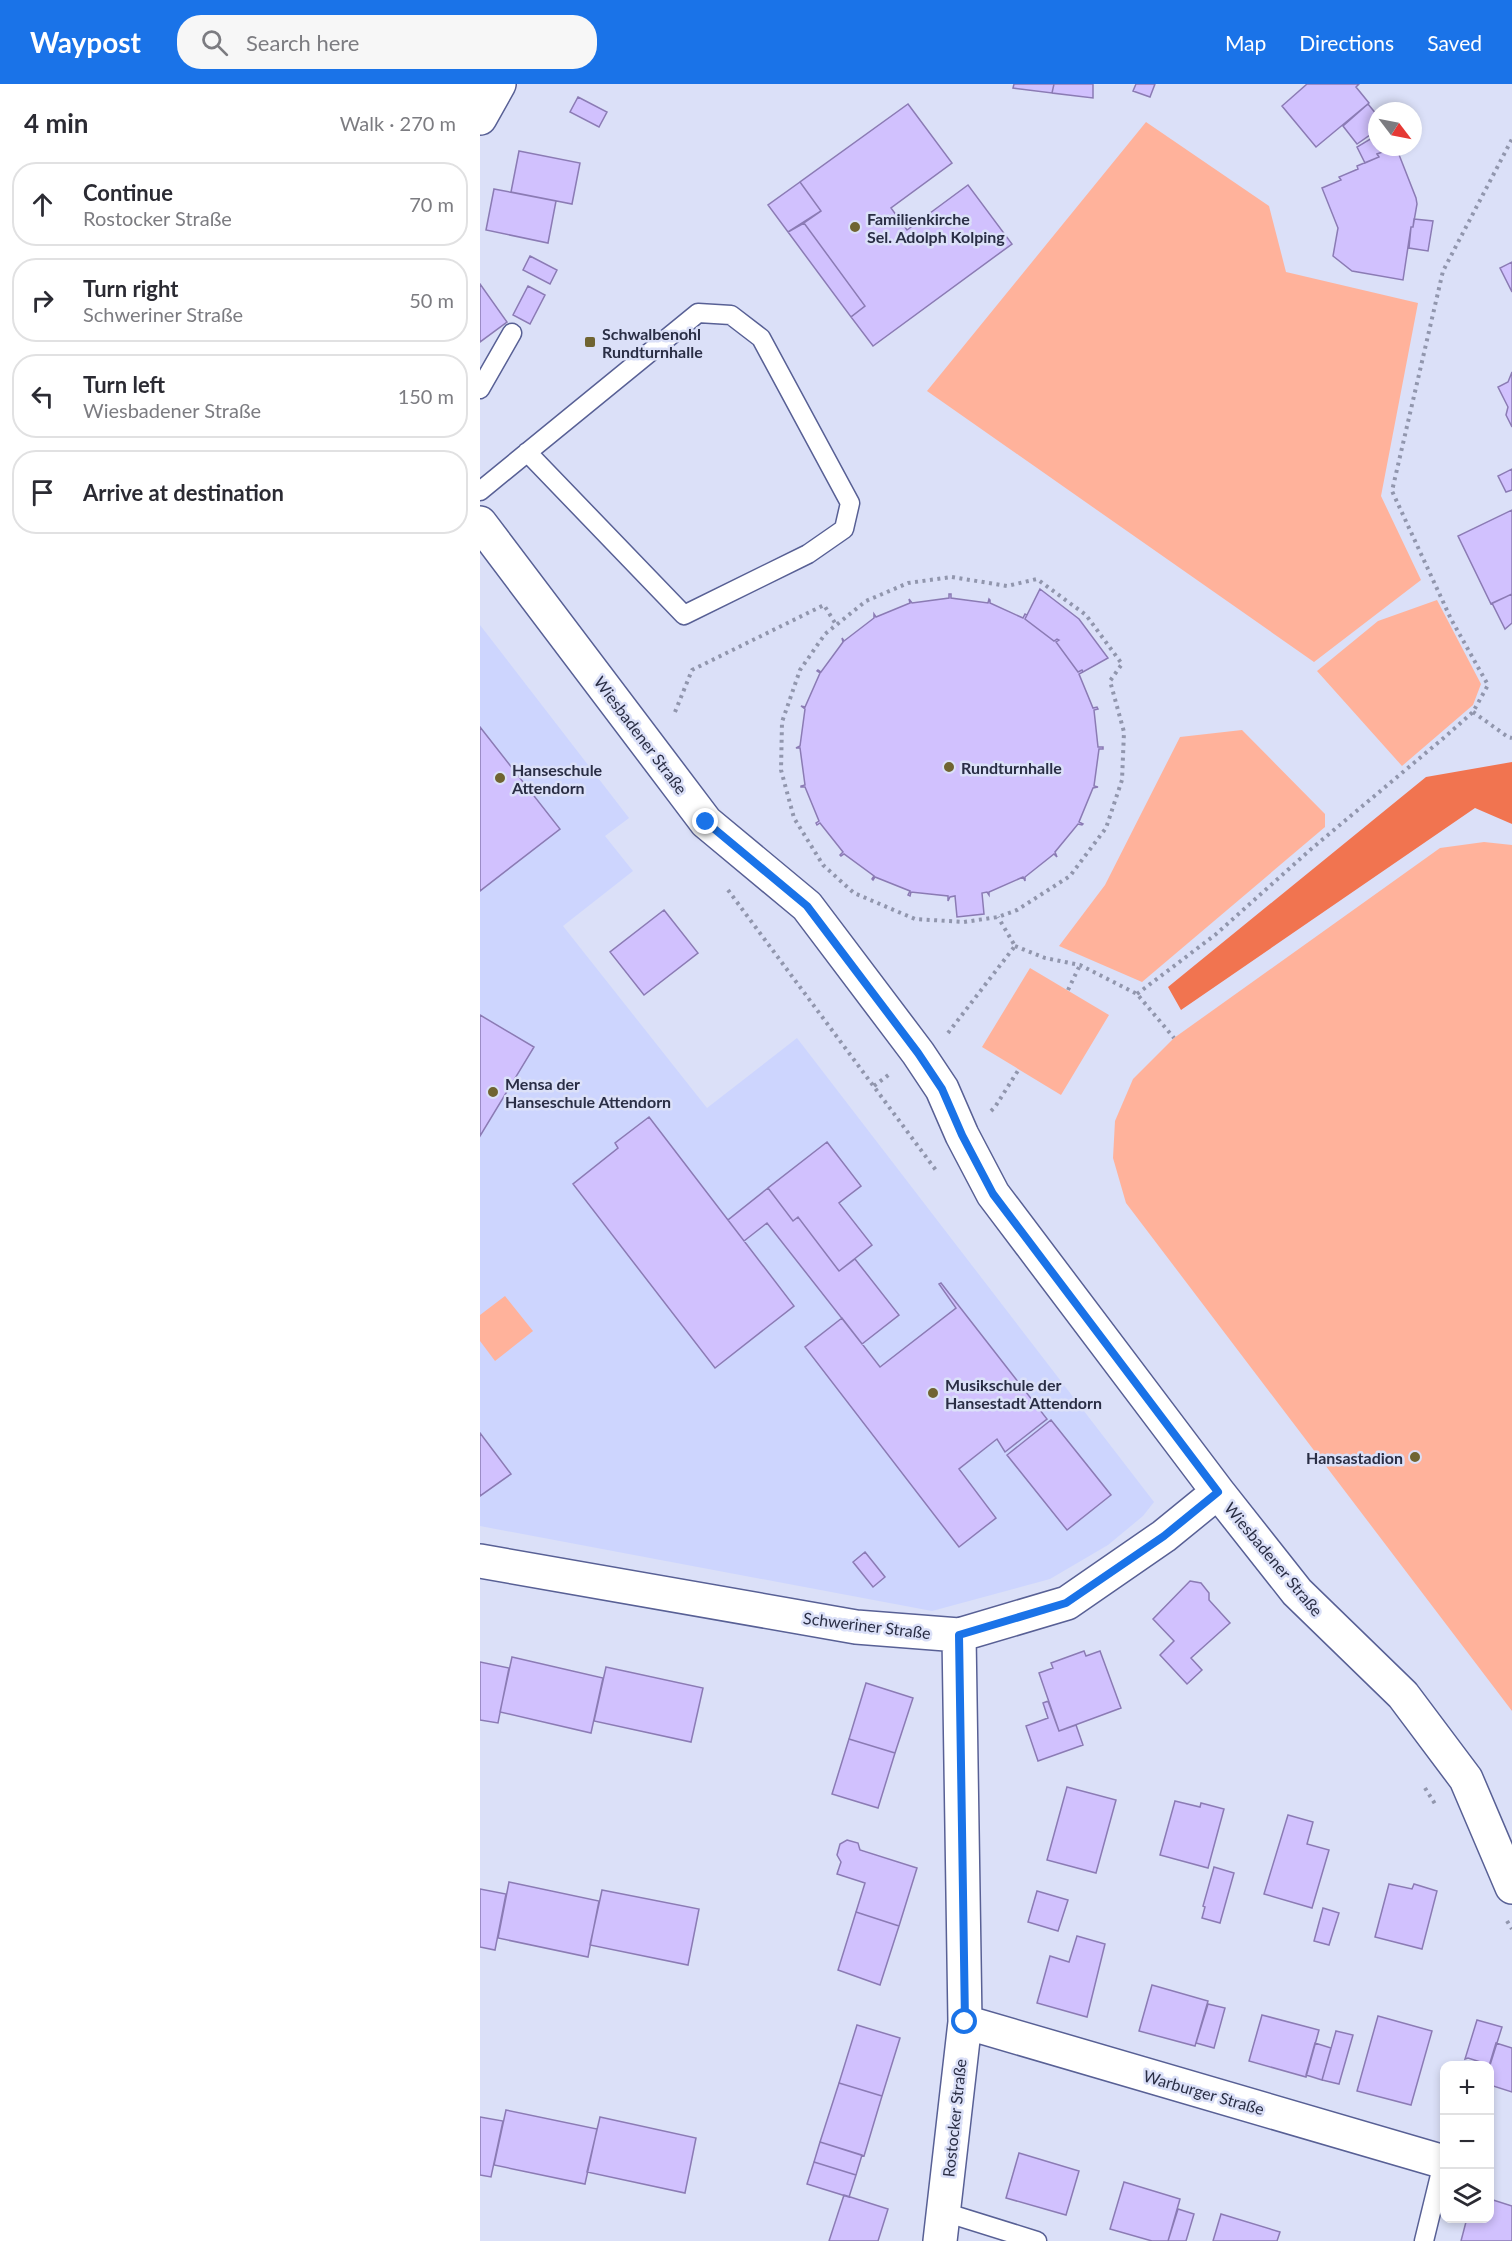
<!DOCTYPE html>
<html lang="en">
<head>
<meta charset="utf-8">
<style>
	:root { --surface:#fff; --page:#f7f7f7; --text:#2b2b33; --muted:#7c7c81; --line:#e1e1e2; --accent:#1a73e8 }
	body { margin:0; font-family:Lato,sans-serif; background:var(--page); color:var(--text) }
	.controls { position:absolute; right:18px; bottom:18px; display:grid; overflow:hidden; border-radius:12px; box-shadow:0 3px 9px #0003 }
	.controls button { width:54px; height:54px; display:grid; place-items:center; padding:0; border:0; border-bottom:2px solid var(--line); background:var(--surface); color:var(--text); font:30px sans-serif }
	.compass { position:absolute; left:888px; top:18px; width:54px; height:54px; border-radius:50%; background:var(--surface); box-shadow:0 3px 9px #0003; rotate:122deg }
	.stop { position:absolute; width:18px; height:18px; margin:-14px; border:4px solid #1a73e8; border-radius:50%; background:#fff }
	.stop.end { background:#1a73e8; border-color:#fff; box-shadow:0 2px 6px #0008 }
	.list { margin:0; padding:0; list-style:none }
	h2 { display:flex; justify-content:space-between; align-items:center; height:78px; margin:0; padding:0 24px; font-size:26px }
	h2 small { font-size:20px; font-weight:400; color:var(--muted) }
	.list li { display:grid; grid-template-columns:39px 1fr auto; gap:18px; align-items:center; box-sizing:border-box; height:84px; margin:0 12px 12px; padding:0 12px; border:2px solid var(--line); border-radius:24px }
	.list b { display:block; font-size:22px; white-space:nowrap }
	.list p { margin:0; font-size:20px; white-space:nowrap; color:var(--muted) }
	.list em { font-size:20px; font-style:normal; color:var(--muted) }
	.icon { flex:none; width:33px; height:33px; fill:none; stroke:currentColor; stroke-width:2; stroke-linecap:round; stroke-linejoin:round }
	.map { position:relative; flex:none; width:1032px; height:2157px; overflow:hidden }
	header { display:flex; align-items:center; gap:36px; box-sizing:border-box; height:84px; padding:0 30px; background:var(--accent); color:#fff }
	header strong { font-size:28px }
	nav { display:flex; gap:33px; margin-inline-start:auto; font-size:21px }
	.search { width:420px; height:54px; background:var(--page); display:flex; align-items:center; gap:15px; box-sizing:border-box; padding:0 21px; border-radius:24px; color:var(--muted); font-size:22px }
	main { display:flex }
	aside { flex:1; background:var(--surface) }
	.map>svg:first-child { display:block }
	.built { fill:#cdd5fe }
	.green { fill:#ffb29b }
	.forest { fill:#f17450 }
	.building { fill:#d1c1fe; stroke:#8b7bb4; stroke-width:1.5 }
	.lines { fill:none; stroke-linecap:round; stroke-linejoin:round }
	.service-casing { stroke:#586095; stroke-width:21 }
	.minor-casing { stroke:#586095; stroke-width:36 }
	.path { stroke:#9196ad; stroke-width:4; stroke-dasharray:3 4.5; stroke-linecap:butt }
	.service { stroke:#fff; stroke-width:18 }
	.minor { stroke:#fff; stroke-width:33 }
	.route { stroke:#1a73e8; stroke-width:8 }
	.poi-dot { fill:#706431; stroke:#dbe0f8; stroke-width:2 }
	.labels { text-anchor:middle; dominant-baseline:central; stroke-width:5; stroke-linejoin:round; paint-order:stroke }
	.poi-label { font-size:16px; font-weight:bold; fill:#2a2e45; stroke:#dbe0f8; text-anchor:start }
	.street-label { font-size:16px; fill:#2a2e45; stroke:#dbe0f8 }
</style>
</head>
<body>
<header>
<strong>Waypost</strong>
<div class="search"><svg class="icon" aria-label="search" viewBox="0 0 24 24"><circle cx="10" cy="10" r="6"/><path d="M15 15l6 6"/></svg>Search here</div>
<nav><a>Map</a><a>Directions</a><a>Saved</a></nav>
</header>
<main>
<aside>
<h2>4 min<small>Walk · 270 m</small></h2>
<ul class="list">
<li><svg class="icon" aria-label="ahead" viewBox="0 0 24 24"><path d="M12 20V5M6 11l6-6 6 6"/></svg><div><b>Continue</b><p>Rostocker Straße</p></div><em>70 m</em></li>
<li><svg class="icon" aria-label="right" viewBox="0 0 24 24"><path d="M7 20v-9h11M14 6l5 5-5 5"/></svg><div><b>Turn right</b><p>Schweriner Straße</p></div><em>50 m</em></li>
<li><svg class="icon" aria-label="left" viewBox="0 0 24 24"><path d="M17 20v-9H6M10 6l-5 5 5 5"/></svg><div><b>Turn left</b><p>Wiesbadener Straße</p></div><em>150 m</em></li>
<li><svg class="icon" aria-label="arrive" viewBox="0 0 24 24"><path d="M6 21V4h12l-3 4 3 4H6"/></svg><div><b>Arrive at destination</b></div></li>
</ul>
</aside>
<div class="map">
<svg width="1032" height="2157" viewBox="0 0 1032 2157">
	<rect width="100%" height="100%" fill="#dbe0f8"/>
	<path class="built" d="M0 541 149 734 125 752 153 787 83 842 227 1024 317 954 674 1418 663 1432 628 1461 570 1495 452 1527 0 1442Z"/>
	<path class="green" d="M666 38 789 122 806 188 938 219 901 412 941 496 834 578 447 307Z
		M957 516 1001 600 993 621 922 682 837 587 898 537Z
		M762 646 845 730V743L662 898 579 862 625 801 700 653Z
		M1004 758 1032 761V1627L646 1119 633 1074 635 1037 653 995 694 954 960 764Z
		M550 884 629 931 581 1011 502 963Z
		M25 1212 53 1247 15 1277 0 1257V1231Z"/>
	<path class="forest" d="M1032 678V740L995 724 701 926 688 903 946 693Z"/>
	<path class="building" d="M534 0H574L572 9 533 4Z
		M574 0H613V14L572 9Z
		M656 0H675L670 13 653 7Z
		M827 0H879L876 3 889 19 836 63 802 22Z
		M98 13 127 28 119 43 90 28Z
		M428 20 472 79 411 124 427 146 488 101 532 160 393 262 371 233 385 222 324 139 341 127 320 98Z
		M888 20 897 31V46L877 60 863 42Z
		M897 51V63H914L897 70 899 73 885 79 877 63Z
		M916 63 936 114 937 120 933 143H931L923 196 872 187 853 172 858 144 842 104 861 96 859 93 878 85 877 82 899 73 897 70Z
		M39 67 100 79 92 120 31 108Z
		M320 98 341 127 308 148 288 121Z
		M14 105 76 117 68 159 6 146Z
		M934 135 953 137 948 167 929 164 931 143H933Z
		M324 139 385 222 371 233 308 148Z
		M50 172 77 186 70 200 43 186Z
		M1032 178V208L1020 184Z
		M0 200 27 238 0 258Z
		M48 202 65 211 50 240 33 231Z
		M1032 288V343L1026 331 1028 323 1018 303 1028 298Z
		M1032 385V406L1026 408 1018 392Z
		M1032 426V510L1011 520 978 452Z
		M560 505 599 535 628 574 603 588 602 586 598 588 576 558 579 556 577 555 574 557 545 535Z
		M469 510H471V514L508 519 509 515 510 516V519L543 534 545 530 547 531 545 535 574 557 577 555 579 556 576 558 598 588 602 586 603 588 599 590 613 624 617 623 618 625 614 626 618 663H623V665H619L614 702 618 703 613 704 599 738 603 740 602 741 598 740 575 768 577 773 574 770 545 793V797L543 793 509 808V811L507 808 502 809 504 830 477 833 475 812 470 813 468 817V812L431 808 430 812 428 811 430 807 395 793 393 796 392 795 394 792 364 770 361 772 360 771 363 768 340 739 337 741 336 739 339 737 325 703H321V702L325 701 320 664H316L320 662 325 625 321 622 325 623 340 589 337 587 338 586 341 588 363 558 362 554 364 557 394 534V530L396 533 430 519 429 515 432 519 469 514Z
		M1032 510V539L1025 545 1012 519Z
		M0 643 80 745 0 807Z
		M184 826 218 869 164 911 130 868Z
		M0 931 54 963 0 1052Z
		M169 1033 314 1222 235 1284 93 1100 138 1064 135 1059Z
		M347 1058 381 1102 359 1119 392 1161 359 1187 318 1133 313 1137 288 1104Z
		M288 1104 313 1137 318 1133 359 1187 375 1175 419 1231 382 1260 287 1139 264 1157 248 1136Z
		M461 1199 567 1335 525 1368 517 1355 479 1385 516 1434 479 1463 325 1263 362 1234 400 1283 476 1224 459 1200Z
		M571 1336 631 1411 587 1446 527 1371Z
		M0 1349 31 1390 0 1412Z
		M385 1468 405 1493 393 1503 373 1478Z
		M710 1497 721 1499 729 1509V1516L750 1539 711 1574 722 1586 707 1600 680 1571 694 1557 673 1535Z
		M604 1567 606 1572 620 1567 641 1624 579 1647 559 1589 573 1584 571 1579Z
		M32 1573 123 1594 111 1649 20 1628Z
		M0 1578 29 1584 18 1639 0 1636Z
		M126 1583 223 1604 211 1658 114 1637Z
		M386 1599 433 1614 415 1669 369 1655Z
		M568 1617 579 1647 596 1641 603 1661 558 1677 546 1642 568 1634 563 1619Z
		M369 1655 415 1669 398 1724 352 1710Z
		M587 1703 636 1716 616 1789 567 1776Z
		M695 1717 720 1723 721 1719 744 1725 728 1784 680 1771Z
		M808 1731 833 1738 827 1760 849 1766 832 1824 784 1810Z
		M367 1756 378 1759 380 1766 437 1784 419 1842 376 1828 385 1799 357 1790 361 1778 357 1771 360 1760Z
		M734 1783 754 1789 740 1839 722 1834 725 1823 723 1822Z
		M29 1798 119 1817 108 1873 18 1854Z
		M909 1800 932 1805 934 1800 957 1807 942 1865 895 1853Z
		M0 1805 26 1810 15 1866 0 1863Z
		M122 1806 219 1825 208 1881 110 1861Z
		M557 1807 588 1816 578 1847 548 1838Z
		M843 1824 859 1829 849 1861 834 1857Z
		M376 1828 419 1842 400 1901 358 1886Z
		M597 1852 625 1860 607 1933 557 1919 570 1872 589 1878Z
		M672 1901 728 1917 715 1962 659 1947Z
		M728 1920 745 1924 734 1964 716 1959Z
		M782 1931 839 1946 826 1993 769 1977Z
		M898 1932 952 1947 931 2021 877 2007Z
		M997 1936 1022 1943 1010 1981 988 1974 985 1975Z
		M377 1941 420 1954 402 2012 359 1999Z
		M856 1947 873 1951 859 2000 842 1996Z
		M835 1959 851 1964 842 1996 826 1991Z
		M1016 1959 1032 1964V2008L1010 2001 1009 1982Z
		M359 1999 402 2012 384 2072 340 2058Z
		M26 2026 117 2045 105 2100 14 2081Z
		M0 2033 23 2037 11 2093 0 2091Z
		M120 2033 216 2054 205 2109 107 2088Z
		M340 2058 382 2071 376 2091 334 2078Z
		M539 2069 599 2087 586 2131 526 2114Z
		M334 2078 376 2091 369 2113 327 2100Z
		M644 2098 700 2115 688 2157H672L630 2145Z
		M364 2111 408 2125 398 2157H349Z
		M1010 2115 1032 2122V2157H981L987 2134H1010Z
		M698 2125 714 2130 706 2157H688Z
		M741 2130 800 2148 797 2157H733Z"/>
	<g class="lines">
		<g class="service-casing">
			<path id="service" d="M0 305 32 249
				M0 407 218 229 251 231 281 254 370 419 364 445 328 470 204 531 47 368
				M464 2128 557 2157
				M944 2157 964 2075"/>
		</g>
		<g class="minor-casing">
			<path id="minor" d="M0 34 19 0
				M0 439 226 738 327 822 438 969 462 1005 482 1051 513 1110 738 1408 817 1508 923 1611 986 1695 1032 1803
				M0 1477 376 1543 479 1551 587 1519 684 1452 738 1408
				M485 1938 964 2078
				M460 2157 485 1938 479 1551"/>
		</g>
		<path class="path" d="M472 493 527 502 557 495 606 531 642 580 630 597 644 648 642 696 626 744 590 792 537 826 518 833 484 838 435 835 374 809 343 781 314 734 301 686 302 638 320 586 345 550 386 517 428 499Z
			M195 628 212 586 344 521 355 539 352 542
			M993 628 1028 653 1032 654
			M248 806 458 1089
			M535 862 565 874 600 881 657 910 694 954
			M588 906 600 881
			M657 910 735 851 830 766 966 652 993 628 1008 601 971 535 912 407 963 187 1032 55
			M468 949 535 862 518 833
			M394 1002 411 989
			M511 1027 515 1023 539 985
			M945 1704 957 1723
			M1027 1837 1032 1845"/>
		<use href="#service" class="service"/>
		<use href="#minor" class="minor"/>
	</g>
	<g class="lines">
		<path class="route" d="M226 738 327 822 438 969 462 1005 482 1051 513 1110 738 1408 684 1452 586 1519 479 1551 485 1938"/>
	</g>
	<g class="poi-dot">
		<circle cx="375" cy="143" r="6"/>
		<rect x="104" y="252" width="12" height="12" rx="3"/>
		<circle cx="469" cy="683" r="6"/>
		<circle cx="20" cy="694" r="6"/>
		<circle cx="13" cy="1008" r="6"/>
		<circle cx="453" cy="1309" r="6"/>
		<circle cx="935" cy="1373" r="6"/>
	</g>
	<g class="labels">
		<g class="poi-label">
			<text x="387" y="134">Familienkirche<tspan x="387" dy="18">Sel. Adolph Kolping</tspan></text>
			<text x="122" y="249">Schwalbenohl<tspan x="122" dy="18">Rundturnhalle</tspan></text>
			<text x="481" y="683">Rundturnhalle</text>
			<text x="32" y="685">Hanseschule<tspan x="32" dy="18">Attendorn</tspan></text>
			<text x="25" y="999">Mensa der<tspan x="25" dy="18">Hanseschule Attendorn</tspan></text>
			<text x="465" y="1300">Musikschule der<tspan x="465" dy="18">Hansestadt Attendorn</tspan></text>
			<text x="923" y="1373" text-anchor="end">Hansastadion</text>
		</g>
		<g class="street-label">
			<text transform="translate(161 651) rotate(53)">Wiesbadener Straße</text>
			<text transform="translate(794 1475) rotate(50)">Wiesbadener Straße</text>
			<text transform="translate(387 1541) rotate(7)">Schweriner Straße</text>
			<text transform="translate(724 2008) rotate(16)">Warburger Straße</text>
			<text transform="translate(474 2034) rotate(-84)">Rostocker Straße</text>
		</g>
	</g>
</svg>
<div class="controls">
<button>+</button>
<button>−</button>
<button><svg class="icon" aria-label="layers" viewBox="0 0 24 24"><path d="M12 4l9 5-9 5-9-5zM3 14l9 5 9-5"/></svg></button>
</div>
<svg class="compass" viewBox="-18 -18 36 36"><path d="M0-13l5 13h-10z" fill="#e53935"/><path d="M0 13l5-13h-10z" fill="#7c7c81"/></svg>
<div class="stop" style="left:485px;top:1938px"></div>
<div class="stop end" style="left:226px;top:738px"></div>
</div>
</main>
</body>
</html>
